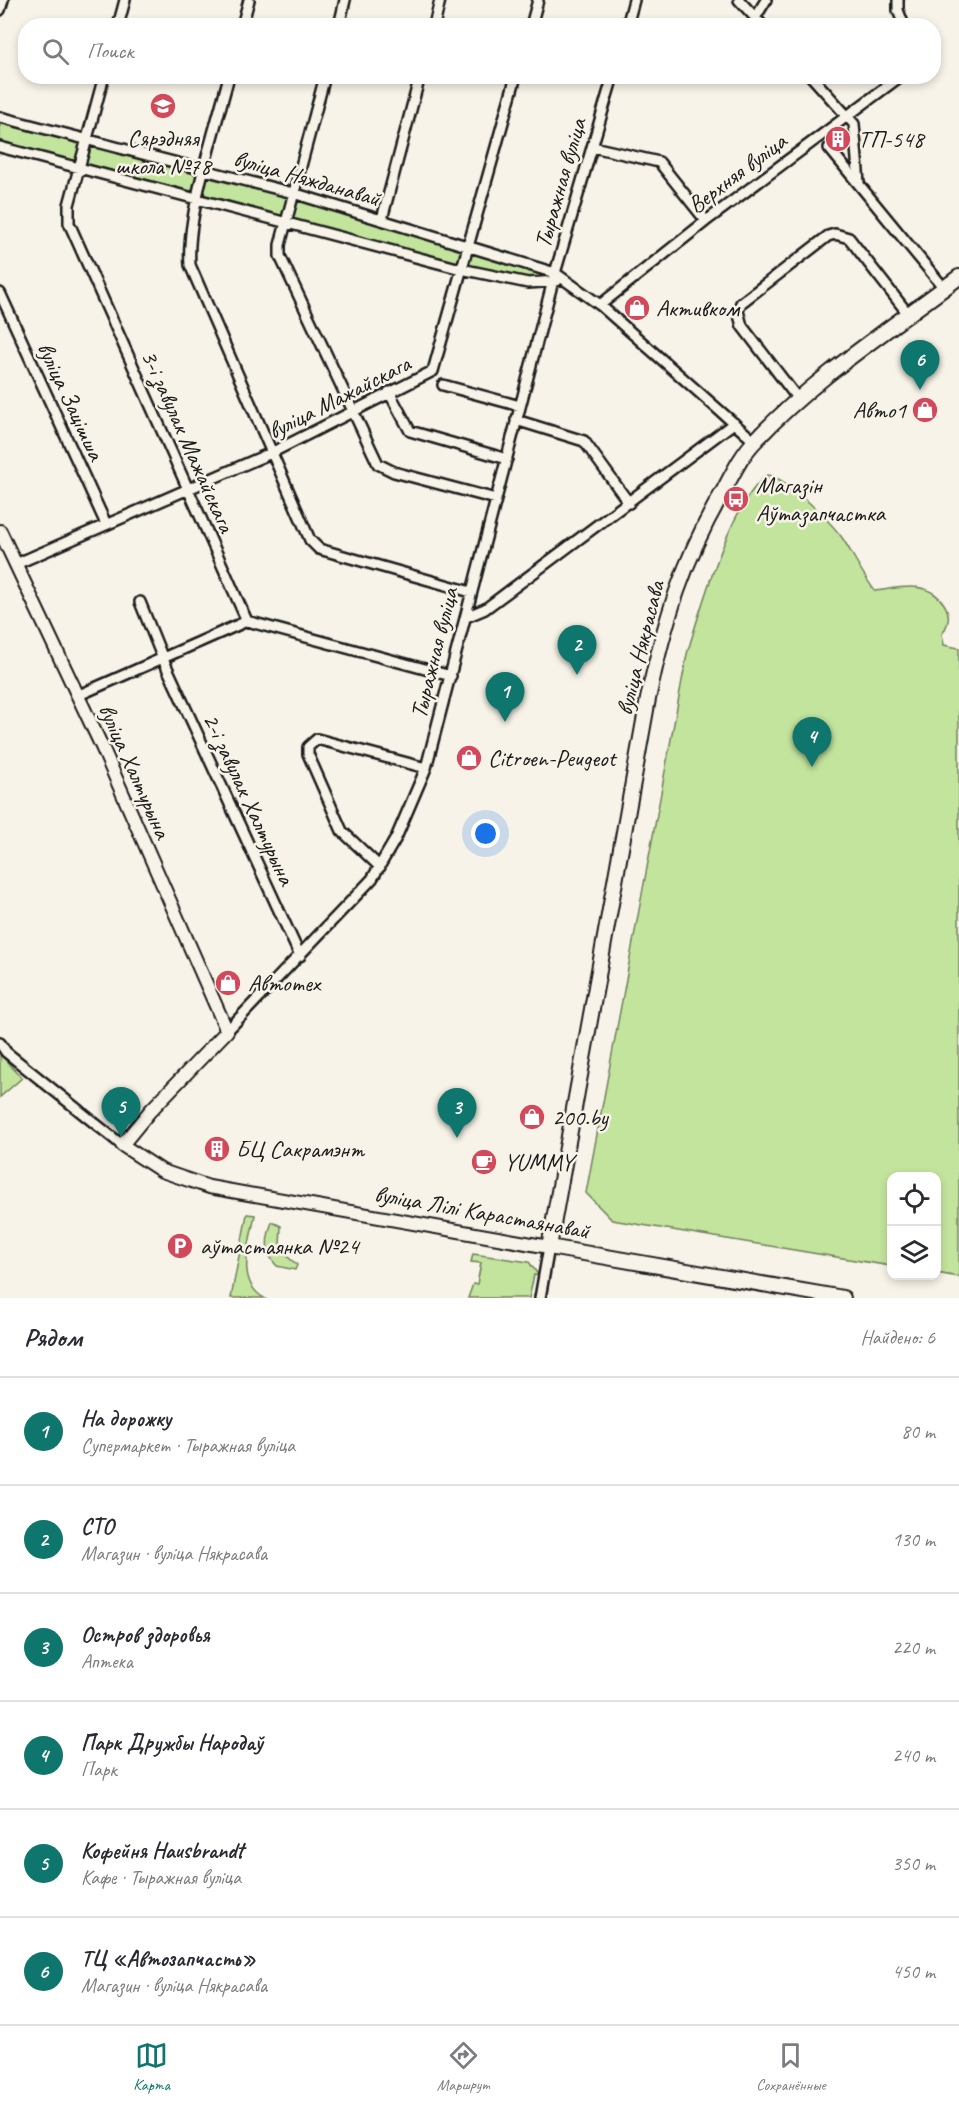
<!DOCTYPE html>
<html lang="ru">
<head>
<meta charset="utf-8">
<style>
	:root { --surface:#fff; --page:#f7f7f7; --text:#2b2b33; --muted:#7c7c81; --line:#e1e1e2; --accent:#0f766e }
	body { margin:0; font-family:Caveat,sans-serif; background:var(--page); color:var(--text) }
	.controls { position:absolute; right:18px; bottom:18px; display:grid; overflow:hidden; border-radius:12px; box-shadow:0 3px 9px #0003 }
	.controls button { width:54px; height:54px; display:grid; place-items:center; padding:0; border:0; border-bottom:2px solid var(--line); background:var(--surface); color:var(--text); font:30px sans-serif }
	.you { position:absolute; left:486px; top:834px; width:21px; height:21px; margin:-15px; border:4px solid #fff; border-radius:50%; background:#1a73e8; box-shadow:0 0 0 9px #1a73e833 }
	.badge { display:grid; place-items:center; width:39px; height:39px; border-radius:50%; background:var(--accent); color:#fff; font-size:20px; font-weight:700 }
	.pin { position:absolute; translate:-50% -50px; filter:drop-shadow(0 2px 3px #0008) }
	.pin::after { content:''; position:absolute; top:32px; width:21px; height:18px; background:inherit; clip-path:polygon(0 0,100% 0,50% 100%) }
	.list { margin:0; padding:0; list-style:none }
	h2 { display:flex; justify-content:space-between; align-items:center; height:78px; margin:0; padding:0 24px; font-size:26px }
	h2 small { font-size:20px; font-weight:400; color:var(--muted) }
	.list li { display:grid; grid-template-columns:39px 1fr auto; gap:18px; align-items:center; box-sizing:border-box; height:108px; padding:0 24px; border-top:2px solid var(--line) }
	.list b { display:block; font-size:22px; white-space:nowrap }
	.list p { margin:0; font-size:20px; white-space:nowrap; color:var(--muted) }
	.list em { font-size:20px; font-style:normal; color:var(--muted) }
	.icon { flex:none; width:33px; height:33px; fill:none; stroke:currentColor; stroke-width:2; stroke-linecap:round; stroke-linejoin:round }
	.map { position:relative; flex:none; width:959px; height:1298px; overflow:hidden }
	.search { position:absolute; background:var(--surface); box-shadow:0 3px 9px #0003; left:18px; right:18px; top:18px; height:66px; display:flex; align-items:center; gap:15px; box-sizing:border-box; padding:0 21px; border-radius:24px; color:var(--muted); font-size:22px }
	.sheet { height:726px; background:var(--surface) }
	nav { display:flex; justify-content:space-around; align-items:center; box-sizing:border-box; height:84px; border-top:2px solid var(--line); background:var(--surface); font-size:16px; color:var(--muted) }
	nav a { display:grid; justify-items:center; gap:3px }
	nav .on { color:var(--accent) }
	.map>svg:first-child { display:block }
	.green { fill:#c3e49d; stroke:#70805c; stroke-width:1.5 }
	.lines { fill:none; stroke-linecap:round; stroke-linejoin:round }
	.minor-casing { stroke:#1c1c1c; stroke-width:14 }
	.tertiary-casing { stroke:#1c1c1c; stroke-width:16 }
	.secondary-casing { stroke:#1c1c1c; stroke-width:18 }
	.minor { stroke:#f7f3e8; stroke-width:9 }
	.tertiary { stroke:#f7f3e8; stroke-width:12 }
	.secondary { stroke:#f7f3e8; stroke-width:14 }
	.labels { text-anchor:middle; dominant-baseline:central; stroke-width:5; stroke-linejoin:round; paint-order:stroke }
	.poi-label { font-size:24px; fill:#1c1c1c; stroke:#f7f3e8; text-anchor:start }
	.street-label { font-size:24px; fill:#1c1c1c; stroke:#f7f3e8 }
</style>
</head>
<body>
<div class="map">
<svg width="959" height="1298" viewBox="0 0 959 1298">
	<rect width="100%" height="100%" fill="#f7f3e8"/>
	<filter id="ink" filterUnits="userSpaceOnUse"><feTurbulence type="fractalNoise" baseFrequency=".0167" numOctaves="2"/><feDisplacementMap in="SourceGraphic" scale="12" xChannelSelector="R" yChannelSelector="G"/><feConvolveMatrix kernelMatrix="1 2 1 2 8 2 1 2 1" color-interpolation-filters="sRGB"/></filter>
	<g filter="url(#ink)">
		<path class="green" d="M0 117 174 162 551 271 549 283H528L0 147Z
			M768 475C787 478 831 522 843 539 854 556 862 574 875 591 900 588 928 579 944 604 951 615 949 624 942 634L944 645 959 648V1277L937 1273 936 1176H892L891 1266 612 1220 586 1193 687 654C700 611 731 499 768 475Z
			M0 1054 22 1078 0 1097Z
			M247 1214 255 1215C250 1243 235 1281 264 1298H231Z
			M272 1222 281 1226 280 1246H284L288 1257 297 1265 295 1270 277 1266C264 1253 266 1238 272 1222Z
			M473 1254 529 1262 539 1276 534 1275 529 1298H468L473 1284H477L481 1263 471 1262Z"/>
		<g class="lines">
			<g class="minor-casing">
				<path id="minor" d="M739 0 763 26
					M898 0V10L904 26
					M0 10 3 0
					M755 18 766 0
					M118 26 125 0
					M242 26 249 0
					M339 26 345 0
					M434 26 440 0
					M531 26 538 0
					M627 26 634 0
					M104 76 69 205V223L247 621
					M229 76C216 128 186 214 190 265L310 540 319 549 471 592
					M325 76 280 245V256L378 464 394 472 496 499
					M811 76 854 124 859 183
					M0 117 293 193 555 273 600 305 754 441
					M0 147 461 269 528 283 557 281
					M593 147 659 162 706 221
					M829 148 944 288
					M382 219 420 76
					M0 293 106 524
					M600 305 706 221 901 76
					M443 385 520 406
					M389 392 410 431 507 459
					M798 399 742 326 738 311 741 303 828 236 835 234 849 238 909 315
					M516 420 584 441 629 503
					M16 564 271 453 433 371 516 76
					M140 602 163 659 300 956
					M466 617 485 609 734 423
					M247 621 451 676
					M79 695 247 621
					M380 867 342 831 308 754V747L317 739 426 768
					M227 1031 372 879 396 838 426 768 555 273 613 76
					M0 1043 6 1052 122 1145
					M540 1298 549 1247"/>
			</g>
			<g class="tertiary-casing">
				<path id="tertiary" d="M0 531 103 749 227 1031 150 1111 122 1145 162 1171 209 1187 549 1247"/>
			</g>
			<g class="secondary-casing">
				<path id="secondary" d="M843 1298 549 1247 648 699C664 622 684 558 724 490 733 473 742 454 756 440 815 377 890 329 959 277"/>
			</g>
			<use href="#minor" class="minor"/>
			<use href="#tertiary" class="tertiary"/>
			<use href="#secondary" class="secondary"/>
		</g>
	</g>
	<defs>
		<g id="school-disc" transform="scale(1.35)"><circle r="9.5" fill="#d1495b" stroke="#f7f3e8"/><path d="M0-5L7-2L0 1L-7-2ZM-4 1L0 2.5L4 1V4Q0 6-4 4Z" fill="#fff"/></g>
		<g id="building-disc" transform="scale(1.35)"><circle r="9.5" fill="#d1495b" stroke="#f7f3e8"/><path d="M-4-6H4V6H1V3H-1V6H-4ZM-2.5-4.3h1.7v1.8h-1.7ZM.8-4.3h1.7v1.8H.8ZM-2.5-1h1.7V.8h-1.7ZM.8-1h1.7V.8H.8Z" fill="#fff"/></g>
		<g id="shop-disc" transform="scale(1.35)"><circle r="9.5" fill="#d1495b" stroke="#f7f3e8"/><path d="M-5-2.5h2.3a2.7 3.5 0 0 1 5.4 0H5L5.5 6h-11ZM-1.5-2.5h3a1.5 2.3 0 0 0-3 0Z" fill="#fff"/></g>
		<g id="bus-disc" transform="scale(1.35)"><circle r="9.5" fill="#d1495b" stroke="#f7f3e8"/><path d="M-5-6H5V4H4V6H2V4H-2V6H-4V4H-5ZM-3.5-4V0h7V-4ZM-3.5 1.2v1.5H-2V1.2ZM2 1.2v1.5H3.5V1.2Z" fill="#fff"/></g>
		<g id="cafe-disc" transform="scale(1.35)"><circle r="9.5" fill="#d1495b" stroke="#f7f3e8"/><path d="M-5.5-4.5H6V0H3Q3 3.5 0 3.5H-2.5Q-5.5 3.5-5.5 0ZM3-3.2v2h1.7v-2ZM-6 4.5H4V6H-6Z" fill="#fff"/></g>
		<g id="parking-disc" transform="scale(1.35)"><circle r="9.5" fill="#d1495b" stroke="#f7f3e8"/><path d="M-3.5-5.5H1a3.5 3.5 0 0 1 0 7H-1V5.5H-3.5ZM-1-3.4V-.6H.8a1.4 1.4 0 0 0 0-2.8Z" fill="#fff"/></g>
	</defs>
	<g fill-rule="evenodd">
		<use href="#school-disc" x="163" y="106"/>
		<use href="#building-disc" x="838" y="139"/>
		<use href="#shop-disc" x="637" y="308"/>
		<use href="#shop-disc" x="925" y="410"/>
		<use href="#bus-disc" x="736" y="499"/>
		<use href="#shop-disc" x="469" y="758"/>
		<use href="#shop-disc" x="228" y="983"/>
		<use href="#shop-disc" x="532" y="1117"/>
		<use href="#building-disc" x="217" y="1149"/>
		<use href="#cafe-disc" x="484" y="1162"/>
		<use href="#parking-disc" x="180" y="1246"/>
	</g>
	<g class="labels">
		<g class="poi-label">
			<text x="163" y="138" text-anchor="middle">Сярэдняя<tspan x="163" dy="28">школа №78</tspan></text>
			<text x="858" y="139">ТП-548</text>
			<text x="656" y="308">Активком</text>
			<text x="906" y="410" text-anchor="end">Авто1</text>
			<text x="756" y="485">Магазін<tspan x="756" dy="28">Аўтазапчастка</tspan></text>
			<text x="488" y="758">Citroen-Peugeot</text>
			<text x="248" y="983">Автотех</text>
			<text x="552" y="1117">200.by</text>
			<text x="236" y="1149">БЦ Сакрамэнт</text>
			<text x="504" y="1162">YUMMY</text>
			<text x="200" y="1246">аўтастаянка №24</text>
		</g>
		<g class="street-label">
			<text transform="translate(737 173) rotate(-37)">Верхняя вуліца</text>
			<text transform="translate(307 178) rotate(16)">вуліца Няжданавай</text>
			<text transform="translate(560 183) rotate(-74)">Тыражная вуліца</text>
			<text transform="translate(339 397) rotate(-27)">вуліца Мажайскага</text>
			<text transform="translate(71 401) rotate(65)">вуліца Зацішша</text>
			<text transform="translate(188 441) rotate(66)">3-і завулак Мажайскага</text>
			<text transform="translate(640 648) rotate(-76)">вуліца Някрасава</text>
			<text transform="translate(434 653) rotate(-76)">Тыражная вуліца</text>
			<text transform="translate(135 771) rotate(66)">вуліца Халтурына</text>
			<text transform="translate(249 799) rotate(65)">2-і завулак Халтурына</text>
			<text transform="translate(482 1212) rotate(10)">вуліца Лілі Карастаянавай</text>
		</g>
	</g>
</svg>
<div class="controls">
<button><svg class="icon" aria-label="locate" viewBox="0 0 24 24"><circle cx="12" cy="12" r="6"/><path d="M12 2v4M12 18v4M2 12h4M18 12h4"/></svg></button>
<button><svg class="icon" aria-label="layers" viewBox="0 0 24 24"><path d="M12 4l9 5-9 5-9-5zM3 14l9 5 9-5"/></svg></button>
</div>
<div class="you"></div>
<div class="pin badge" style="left:505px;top:722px">1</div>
<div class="pin badge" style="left:577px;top:675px">2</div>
<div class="pin badge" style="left:457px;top:1138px">3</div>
<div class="pin badge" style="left:812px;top:767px">4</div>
<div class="pin badge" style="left:121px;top:1137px">5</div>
<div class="pin badge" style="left:920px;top:390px">6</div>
<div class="search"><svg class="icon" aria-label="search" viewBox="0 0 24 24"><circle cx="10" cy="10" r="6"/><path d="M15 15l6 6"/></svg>Поиск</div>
</div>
<section class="sheet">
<h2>Рядом<small>Найдено: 6</small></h2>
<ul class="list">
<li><span class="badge">1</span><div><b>На дорожку</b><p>Супермаркет · Тыражная вуліца</p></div><em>80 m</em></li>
<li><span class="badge">2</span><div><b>СТО</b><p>Магазин · вуліца Някрасава</p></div><em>130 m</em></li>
<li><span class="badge">3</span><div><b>Остров здоровья</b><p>Аптека</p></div><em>220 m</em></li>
<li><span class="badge">4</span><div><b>Парк Дружбы Народаў</b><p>Парк</p></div><em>240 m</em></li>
<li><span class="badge">5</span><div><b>Кофейня Hausbrandt</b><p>Кафе · Тыражная вуліца</p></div><em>350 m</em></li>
<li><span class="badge">6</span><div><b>ТЦ «Автозапчасть»</b><p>Магазин · вуліца Някрасава</p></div><em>450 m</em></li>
</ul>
</section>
<nav>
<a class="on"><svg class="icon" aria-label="map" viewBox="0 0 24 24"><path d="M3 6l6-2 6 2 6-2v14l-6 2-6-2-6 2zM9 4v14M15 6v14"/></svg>Карта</a>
<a><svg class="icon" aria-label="directions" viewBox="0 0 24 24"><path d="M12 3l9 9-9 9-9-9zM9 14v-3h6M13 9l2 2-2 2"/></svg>Маршрут</a>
<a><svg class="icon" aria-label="saved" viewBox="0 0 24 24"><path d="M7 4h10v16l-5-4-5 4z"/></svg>Сохранённые</a>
</nav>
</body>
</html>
